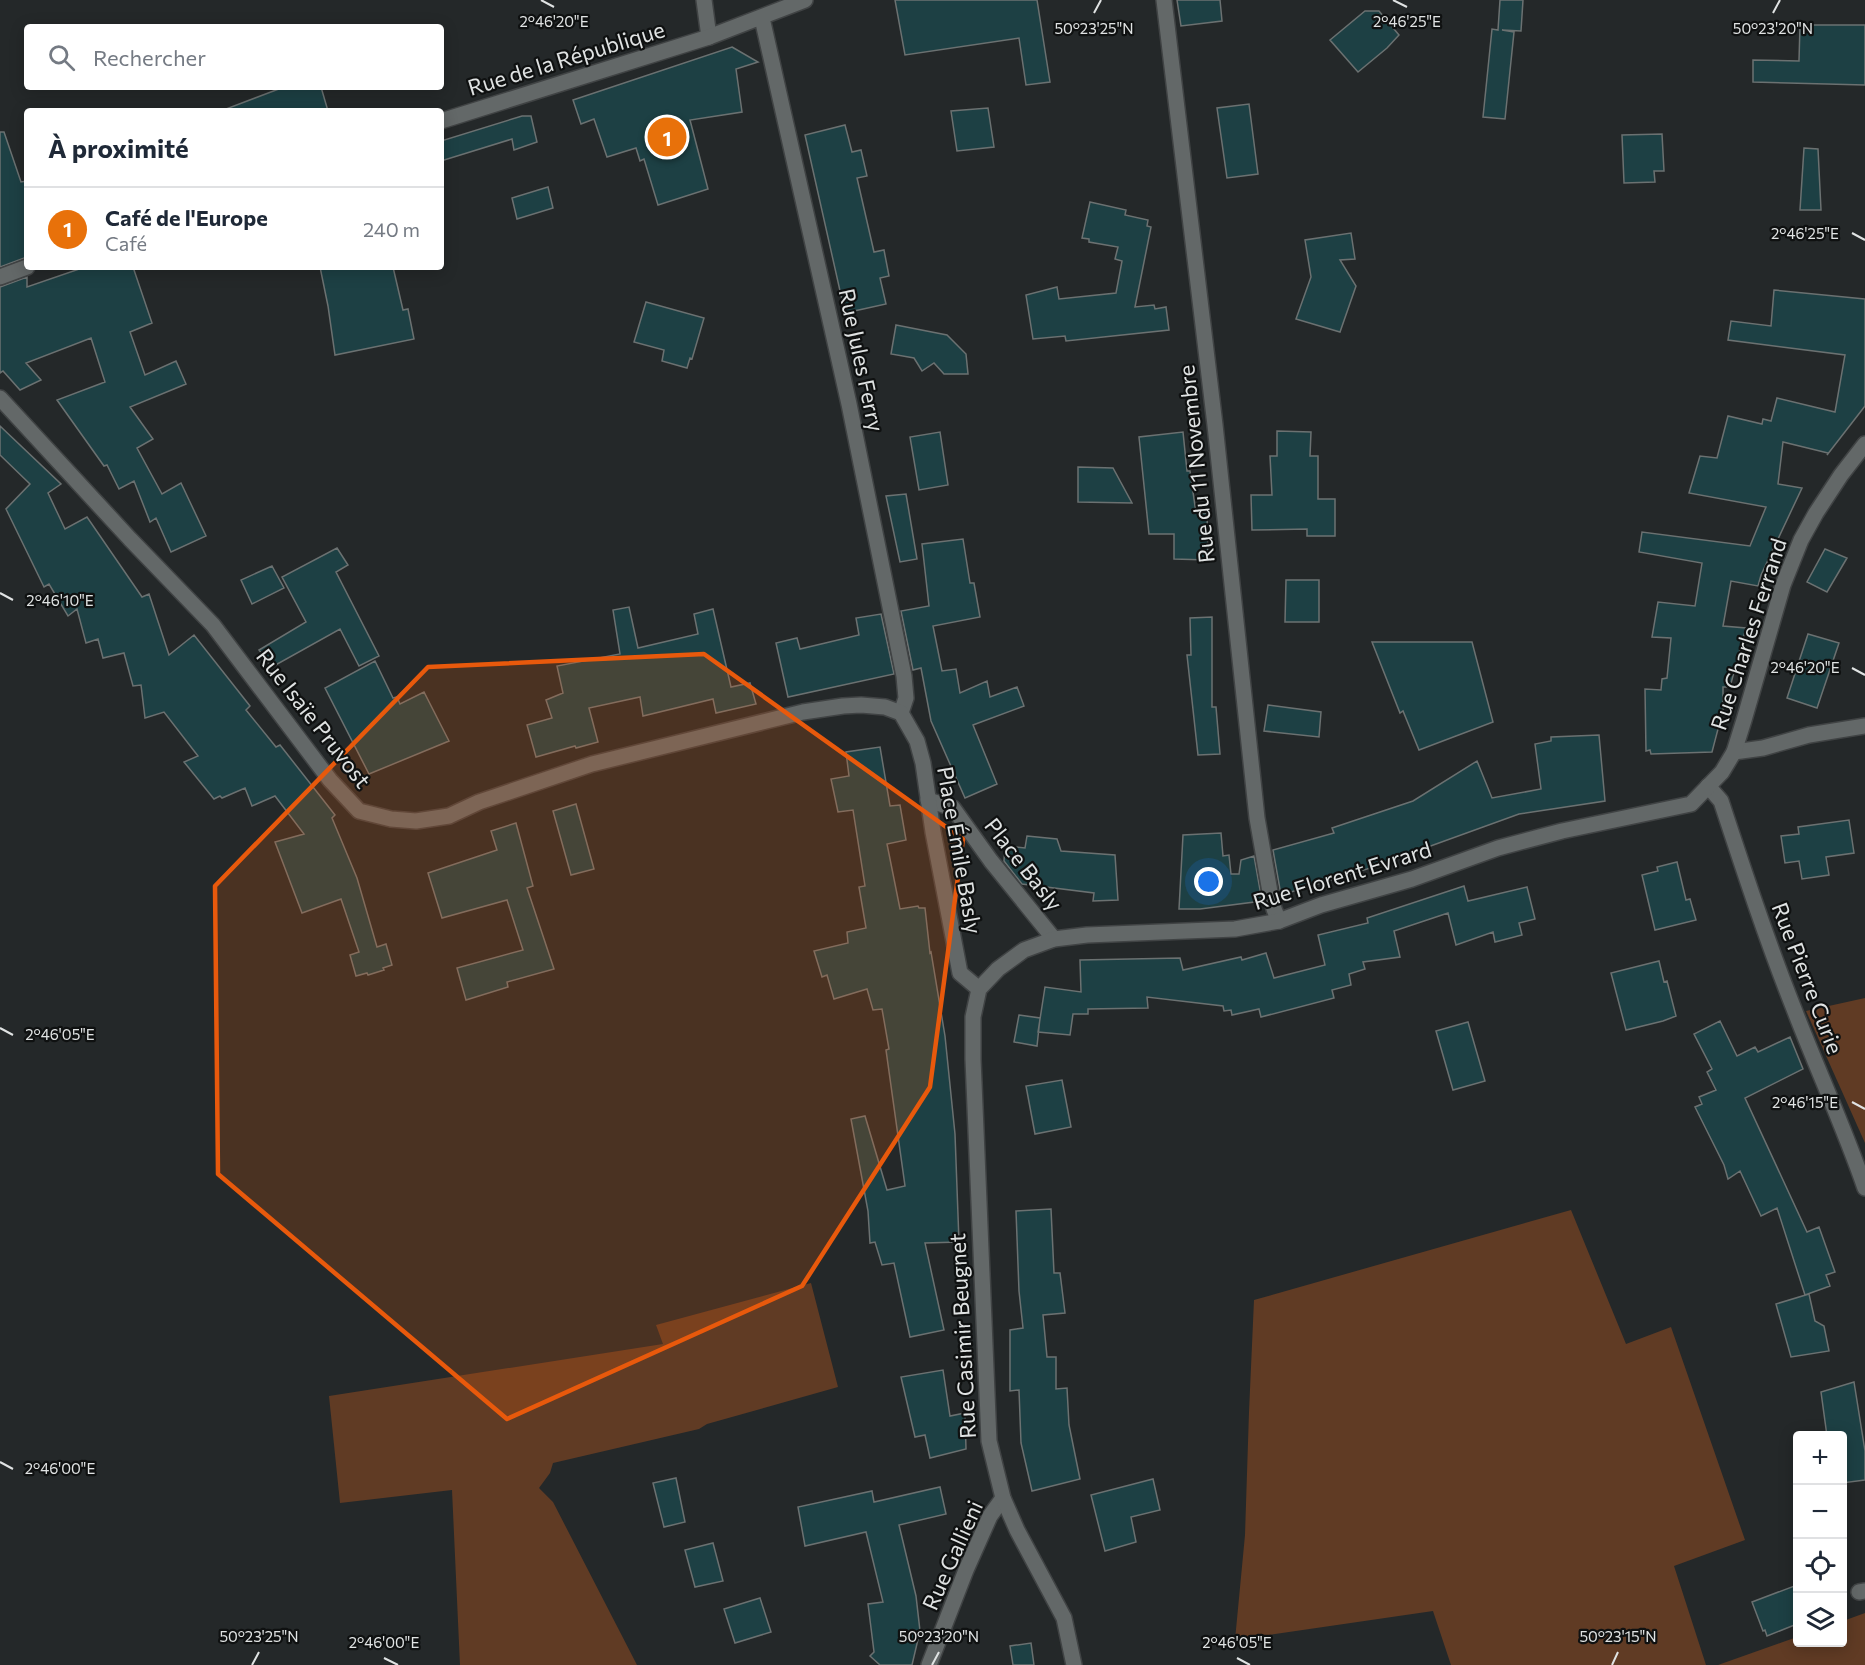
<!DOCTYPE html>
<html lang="fr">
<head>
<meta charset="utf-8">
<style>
	:root { --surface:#fff; --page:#f6f6f7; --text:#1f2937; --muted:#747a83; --line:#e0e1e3; --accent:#b45309 }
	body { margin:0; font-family:Commissioner,sans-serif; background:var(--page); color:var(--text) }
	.controls { position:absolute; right:18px; bottom:18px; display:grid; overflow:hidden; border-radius:6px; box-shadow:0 3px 15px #0003 }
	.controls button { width:54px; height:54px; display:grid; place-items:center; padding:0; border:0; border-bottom:2px solid var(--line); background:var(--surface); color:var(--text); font:30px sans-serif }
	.you { position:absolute; left:1209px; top:882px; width:21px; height:21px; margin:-15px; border:4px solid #fff; border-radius:50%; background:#1a73e8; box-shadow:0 0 0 9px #1a73e833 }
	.badge { display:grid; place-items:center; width:39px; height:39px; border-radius:50%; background:var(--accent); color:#fff; font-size:20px; font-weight:700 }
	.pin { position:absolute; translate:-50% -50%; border:3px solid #fff; box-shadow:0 2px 6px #0006 }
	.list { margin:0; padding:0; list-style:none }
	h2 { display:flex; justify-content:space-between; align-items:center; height:78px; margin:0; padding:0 24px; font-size:26px }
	h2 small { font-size:20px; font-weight:400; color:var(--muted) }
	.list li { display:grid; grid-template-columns:39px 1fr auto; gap:18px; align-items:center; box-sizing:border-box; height:84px; padding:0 24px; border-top:2px solid var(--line) }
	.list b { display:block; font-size:22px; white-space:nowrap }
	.list p { margin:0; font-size:20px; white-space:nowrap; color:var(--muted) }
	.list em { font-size:20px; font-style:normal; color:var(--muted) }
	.icon { flex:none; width:33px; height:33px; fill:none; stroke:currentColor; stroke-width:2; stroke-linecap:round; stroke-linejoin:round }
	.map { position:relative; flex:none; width:1865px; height:1665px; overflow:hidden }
	.search { position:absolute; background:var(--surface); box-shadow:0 3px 15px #0003; left:24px; top:24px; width:420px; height:66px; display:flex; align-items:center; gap:15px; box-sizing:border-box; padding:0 21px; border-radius:6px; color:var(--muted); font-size:22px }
	.panel { position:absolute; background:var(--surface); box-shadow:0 3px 15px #0003; left:24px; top:108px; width:420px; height:162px; border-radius:6px }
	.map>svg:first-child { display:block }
	.green { fill:#603b24 }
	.building { fill:#1d4044; stroke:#6b7171; stroke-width:1.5 }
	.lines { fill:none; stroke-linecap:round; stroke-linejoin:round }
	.service-casing { stroke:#404344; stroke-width:18 }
	.pedestrian-casing { stroke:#404344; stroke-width:18 }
	.minor-casing { stroke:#404344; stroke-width:18 }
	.tertiary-casing { stroke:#404344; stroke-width:18 }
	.service { stroke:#636868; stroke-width:15 }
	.pedestrian { stroke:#636868; stroke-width:15 }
	.minor { stroke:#636868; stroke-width:15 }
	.tertiary { stroke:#636868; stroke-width:15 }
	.marked { fill:#e8590c; fill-opacity:0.2; stroke:#e8590c; stroke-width:4.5; stroke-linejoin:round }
	.ticks { fill:none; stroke:#e0e3e3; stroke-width:2 }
	.labels { text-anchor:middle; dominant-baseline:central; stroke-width:4.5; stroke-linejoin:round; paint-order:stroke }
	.street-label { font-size:22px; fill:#e0e3e3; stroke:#0f1111 }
	.ticks-label { font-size:15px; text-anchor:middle; fill:#e0e3e3; stroke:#0f1111; stroke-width:4.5; stroke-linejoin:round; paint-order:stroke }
</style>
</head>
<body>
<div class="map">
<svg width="1865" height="1665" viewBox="0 0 1865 1665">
	<rect width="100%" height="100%" fill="#242829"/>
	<path class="green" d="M1865 998V1143L1806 1011Z
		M1571 1210 1626 1344 1671 1327 1745 1540 1674 1566 1706 1665H1451L1433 1611 1235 1640 1245 1535 1249 1412 1254 1300Z
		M811 1283 838 1387 707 1424 699 1429 553 1463 550 1473 539 1488 553 1502 637 1665H460L452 1490 340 1503 329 1396 663 1344 656 1325Z
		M1865 1613V1665H1718L1797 1637 1798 1642H1842L1843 1621Z"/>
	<path class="building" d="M895 0H1037L1050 82 1026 85 1019 38 905 55Z
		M1177 0H1220L1222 21 1181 26Z
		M1500 0H1523L1521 31 1502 30 1514 32 1505 119 1483 117 1492 29 1498 30Z
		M1365 11H1379L1399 35 1387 48 1358 72 1330 40Z
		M1800 25H1865V85L1753 82V60L1799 61Z
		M732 47 758 62 736 69 742 112 690 120 708 189 658 205 644 159 640 161 636 148 607 157 594 119 581 124 573 100Z
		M284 87H321L328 111H226V109Z
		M1249 104 1258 174 1227 178 1217 108Z
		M988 108 994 147 957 151 951 111Z
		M522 116H531L537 142 514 150 512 139 441 161V141Z
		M845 125 852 152 861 150 867 176 857 178 874 252 884 250 889 276 880 278 886 304 845 313 805 135Z
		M0 132H4L21 182 27 181V257L0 267Z
		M1662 134 1664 171H1654L1655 182 1624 183 1622 135Z
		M1804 148 1818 149 1821 210H1800Z
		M548 187 553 208 517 219 512 198Z
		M1090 202 1126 210 1125 215 1148 220 1147 226 1151 227 1135 307 1154 305 1155 309 1166 307 1169 330 1066 341 1065 336 1033 339 1026 295 1057 287 1059 299 1116 293 1122 261 1115 259 1118 247 1089 242V239L1082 238Z
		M1351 233 1355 259 1340 260 1356 286 1340 332 1296 319 1311 277 1305 240Z
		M85 267H133L152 323 130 332 145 375 176 361 186 384 130 407 153 439 137 448 162 494 181 483 206 536 171 552 156 518 150 522 134 481 119 489 107 465 104 466 57 400 105 382 91 338 26 363 41 380 20 390 3 371 0 373V287L27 277V287Z
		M320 267H393L403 310 408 309 414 339 335 355 328 306Z
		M1774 290 1865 299V406L1827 455 1828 453 1783 442 1778 484 1802 488 1761 575 1758 586 1731 581 1723 626 1746 628 1730 687H1723V710L1712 752 1651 754 1650 750 1646 751 1645 689 1661 690 1662 679 1667 678 1671 638 1652 637 1658 602 1695 606 1702 563 1639 552 1642 532 1750 546 1766 507 1689 493 1700 456 1717 458 1728 416 1762 424 1763 419 1771 421 1777 398 1835 412 1845 355 1728 340 1731 321 1771 326Z
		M646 302 704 318 692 359 690 358 687 368 662 361 664 350 634 342Z
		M896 325 947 335 966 354 968 374H944L934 363 922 371 914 358 891 354Z
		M0 426 61 484 48 493 65 529 87 517 142 597 149 594 169 655 194 635 250 706 246 710 276 747 280 745 335 815 332 818 357 878 377 947 386 944 392 965 383 968 384 970 368 975 367 973 356 976 350 955 359 952 341 899 302 913 275 842 304 834 275 796 252 806 245 788 222 798 220 796 214 799 184 762 198 756 164 712 145 718 141 685 133 686 124 653 103 658 98 639 86 643 77 609 68 616 49 584 44 587 6 509 30 484 0 455Z
		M1277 431 1311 432 1310 456H1318V499H1335V536H1307V529L1252 530 1251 495H1272L1270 456H1277Z
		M940 432 948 485 919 490 910 437Z
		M1183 432 1187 471H1190L1196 513H1207L1208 560 1174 559V534H1149L1139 437Z
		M1078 467 1113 468 1132 503 1078 502Z
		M906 494 917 559 900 562 886 496Z
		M963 539 970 583H974L980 617 933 626 942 671 956 669 960 693 987 681 990 697 1017 687 1024 706 973 725 997 784 965 798 931 721 921 668 913 670 901 611 929 606 922 544Z
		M337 548 348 565 336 572 379 656 359 666 340 629 272 667 259 650 306 622 282 577Z
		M1825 549 1847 558 1827 592 1807 582Z
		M272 566 284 588 252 604 241 580Z
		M1286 580H1319V622H1285Z
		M629 607 638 648 698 634 694 614 713 609 731 687 750 683 756 704 716 713 713 699 643 716 640 697 589 708 598 742 576 748 575 746 536 757 527 725 552 718 546 700 563 693 557 666 620 654 613 610Z
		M881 614 894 674 788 697 776 643 797 638 800 649 859 635 856 618Z
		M1212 617V707H1216L1220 754 1198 755 1187 655H1191L1190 618Z
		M1808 634 1839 643 1817 708 1787 698Z
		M1372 642H1472L1493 722 1419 750 1403 711 1400 713Z
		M375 661 393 698 397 697 400 704 424 692 449 741 369 774 325 688Z
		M1268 705 1321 712 1319 737 1264 731Z
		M1599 735 1605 801 1519 814 1367 869 1281 895 1273 850 1334 833 1332 828 1413 801 1477 761 1492 798 1541 789 1535 744 1551 741V737Z
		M880 747 890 806 900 805 906 840 887 844 900 909 918 906 919 908H925L930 953 931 952 945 1036 955 1134 959 1242 925 1243 944 1330 910 1337 894 1263 882 1265 875 1242 870 1243 868 1211 851 1119 865 1116 887 1190 905 1186 886 1050 889 1049 882 1009 873 1010 867 989 834 999 827 975 822 977 814 951 848 943 847 932 866 928 859 887 865 886 853 810 838 812 831 779 849 776 846 752Z
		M576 804 594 869 571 875 553 811Z
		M1849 820 1854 853 1826 857 1829 875 1802 879 1799 861 1785 863 1781 836 1799 834 1798 827Z
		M516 823 533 886 527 888 554 969 507 982 508 987 466 1000 457 968 523 950 507 900 442 918 428 873 497 850 491 831Z
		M1221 833 1223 856 1229 855 1231 874H1239L1241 860 1254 856 1262 901 1200 909H1179L1183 835Z
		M1027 836 1057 839 1061 851 1115 855 1118 900 1093 901 1094 893 1022 884 1004 861 1005 846 1025 848Z
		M1677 862 1686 900 1690 899 1696 920 1655 930 1642 875 1658 871 1657 867Z
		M1464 886 1468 901 1527 887 1535 919 1519 923 1522 935 1495 942 1493 932 1456 945 1448 913 1394 931 1400 957 1363 962 1365 969 1349 974 1351 985 1332 990 1334 998 1261 1017 1259 1009 1232 1015 1231 1010 1224 1011 1223 1006 1147 997 1148 1008 1088 1009V1014H1073L1070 1035 1038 1032 1045 987 1081 992 1080 960 1180 958 1183 970 1241 957 1242 960 1266 953 1274 978 1325 965 1318 935 1368 923 1367 918Z
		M1659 961 1664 982 1667 981 1676 1016 1663 1021 1626 1030 1611 973Z
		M1019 1015 1040 1018 1037 1046 1014 1042Z
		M1720 1021 1737 1056 1755 1047 1758 1052 1790 1037 1803 1069 1745 1098 1807 1232 1819 1227 1835 1272 1826 1275 1830 1286 1805 1295 1777 1208 1761 1216 1740 1171 1728 1179 1724 1165 1695 1107 1702 1104 1699 1097 1716 1090 1707 1072 1712 1069 1694 1034Z
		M1468 1022 1485 1081 1453 1090 1436 1031Z
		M1062 1080 1071 1127 1035 1134 1026 1086Z
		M1051 1209 1054 1273H1060L1065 1313 1043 1315 1047 1357H1056V1389L1067 1388 1069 1425 1080 1479 1032 1491 1021 1443 1019 1390 1010 1391V1330L1023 1328 1019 1291 1016 1211Z
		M1809 1294 1815 1321 1824 1326 1829 1351 1791 1357 1776 1304Z
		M943 1370 950 1416 965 1413 966 1449 930 1458 925 1435 915 1437 901 1377Z
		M1854 1382 1865 1451V1480L1842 1483V1436H1827L1821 1392Z
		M676 1478 685 1522 664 1527 653 1483Z
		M1153 1479 1160 1510 1131 1517 1136 1542 1105 1551 1091 1495Z
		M940 1487 946 1514 899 1525 916 1596 920 1631 912 1665H880L870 1656 874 1652 868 1604 883 1602 866 1532 805 1546 798 1507 872 1491 874 1502Z
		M713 1543 723 1581 695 1587 685 1550Z
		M1797 1585V1624L1767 1636 1765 1630 1763 1631 1752 1602Z
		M760 1598 771 1632 735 1643 724 1609Z
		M1031 1643 1034 1665H1013L1010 1646Z"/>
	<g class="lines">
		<g class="service-casing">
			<path id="service" d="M1734 752 1763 748 1809 735 1865 726
				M928 800 953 808 991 861 1054 939
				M1859 1592 1865 1591"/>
		</g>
		<g class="pedestrian-casing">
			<path id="pedestrian" d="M704 0 709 37"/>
		</g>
		<g class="minor-casing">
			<path id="minor" d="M1164 0 1215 425 1257 818 1270 892 1274 909 1279 921
				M762 18 849 404 904 676 906 698 901 713
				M441 121 709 37 805 0
				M0 277 27 267
				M1708 786 1721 801C1744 871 1767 941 1794 1009 1817 1069 1844 1127 1865 1188
				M929 1665 966 1570 990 1516 1003 1498"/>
		</g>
		<g class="tertiary-casing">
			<path id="tertiary" d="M0 398 130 539 213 625 330 780 359 811 391 819 416 821 449 816 479 802 592 764 803 712 843 706 861 705 885 707 901 713 917 741 923 763 933 832 960 973 979 989
				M979 989 998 969 1024 950 1054 939 1087 935 1235 929 1279 921 1321 905 1412 879 1498 848 1562 831 1691 804 1722 772 1734 752 1744 720 1783 585 1801 540 1816 513 1841 475 1865 444
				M979 989 973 1017V1059L989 1441 1003 1498 1017 1530 1064 1618 1074 1665"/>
		</g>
		<use href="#service" class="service"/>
		<use href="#pedestrian" class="pedestrian"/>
		<use href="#minor" class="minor"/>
		<use href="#tertiary" class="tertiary"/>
	</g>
	<path class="marked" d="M704 654 963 839 930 1087 802 1286 507 1419 218 1174 215 886 428 667Z"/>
	<path class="ticks" d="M541 0 554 7M1393 0 1407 7M1094 13 1101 0M1773 13 1780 0M1852 233 1865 240M0 593 13 600M1852 668 1865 675M0 1028 13 1035M1852 1102 1865 1109M0 1462 13 1469M384 1658 398 1665M1237 1658 1250 1665M252 1665 259 1652M932 1665 939 1652M1612 1665 1618 1652"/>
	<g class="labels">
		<g class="street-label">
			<text transform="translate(566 58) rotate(-17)">Rue de la République</text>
			<text transform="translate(862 360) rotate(78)">Rue Jules Ferry</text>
			<text transform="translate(1196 464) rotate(-96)">Rue du 11 Novembre</text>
			<text transform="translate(1748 634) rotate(-72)">Rue Charles Ferrand</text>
			<text transform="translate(314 718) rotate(52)">Rue Isaïe Pruvost</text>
			<text transform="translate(960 850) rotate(80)">Place Émile Basly</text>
			<text transform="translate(1024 864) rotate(52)">Place Basly</text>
			<text transform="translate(1342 875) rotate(-17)">Rue Florent Evrard</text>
			<text transform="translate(1808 978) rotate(69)">Rue Pierre Curie</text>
			<text transform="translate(962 1336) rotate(-93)">Rue Casimir Beugnet</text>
			<text transform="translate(952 1555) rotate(-66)">Rue Gallieni</text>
		</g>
	</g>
	<g class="ticks-label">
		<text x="554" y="27">2°46'20"E</text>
		<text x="1407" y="27">2°46'25"E</text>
		<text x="1094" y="34">50°23'25"N</text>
		<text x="1773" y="34">50°23'20"N</text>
		<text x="1805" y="239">2°46'25"E</text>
		<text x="60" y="606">2°46'10"E</text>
		<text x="1805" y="673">2°46'20"E</text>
		<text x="60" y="1040">2°46'05"E</text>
		<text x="1805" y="1108">2°46'15"E</text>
		<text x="60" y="1474">2°46'00"E</text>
		<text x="259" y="1642">50°23'25"N</text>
		<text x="939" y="1642">50°23'20"N</text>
		<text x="1618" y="1642">50°23'15"N</text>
		<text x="384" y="1648">2°46'00"E</text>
		<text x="1237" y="1648">2°46'05"E</text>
	</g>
</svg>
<div class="controls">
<button>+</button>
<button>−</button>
<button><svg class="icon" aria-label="locate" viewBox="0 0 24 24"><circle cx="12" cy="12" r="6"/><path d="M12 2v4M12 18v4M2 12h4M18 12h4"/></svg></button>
<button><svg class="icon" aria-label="layers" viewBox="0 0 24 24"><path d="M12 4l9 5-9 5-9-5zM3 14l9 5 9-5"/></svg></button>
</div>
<div class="you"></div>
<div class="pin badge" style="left:667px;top:137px;background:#e8710a">1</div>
<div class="search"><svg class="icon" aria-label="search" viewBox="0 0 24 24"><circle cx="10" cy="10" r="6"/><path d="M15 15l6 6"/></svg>Rechercher</div>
<section class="panel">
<h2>À proximité<small></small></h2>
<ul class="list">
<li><span class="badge" style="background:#e8710a">1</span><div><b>Café de l'Europe</b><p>Café</p></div><em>240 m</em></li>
</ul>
</section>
</div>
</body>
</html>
